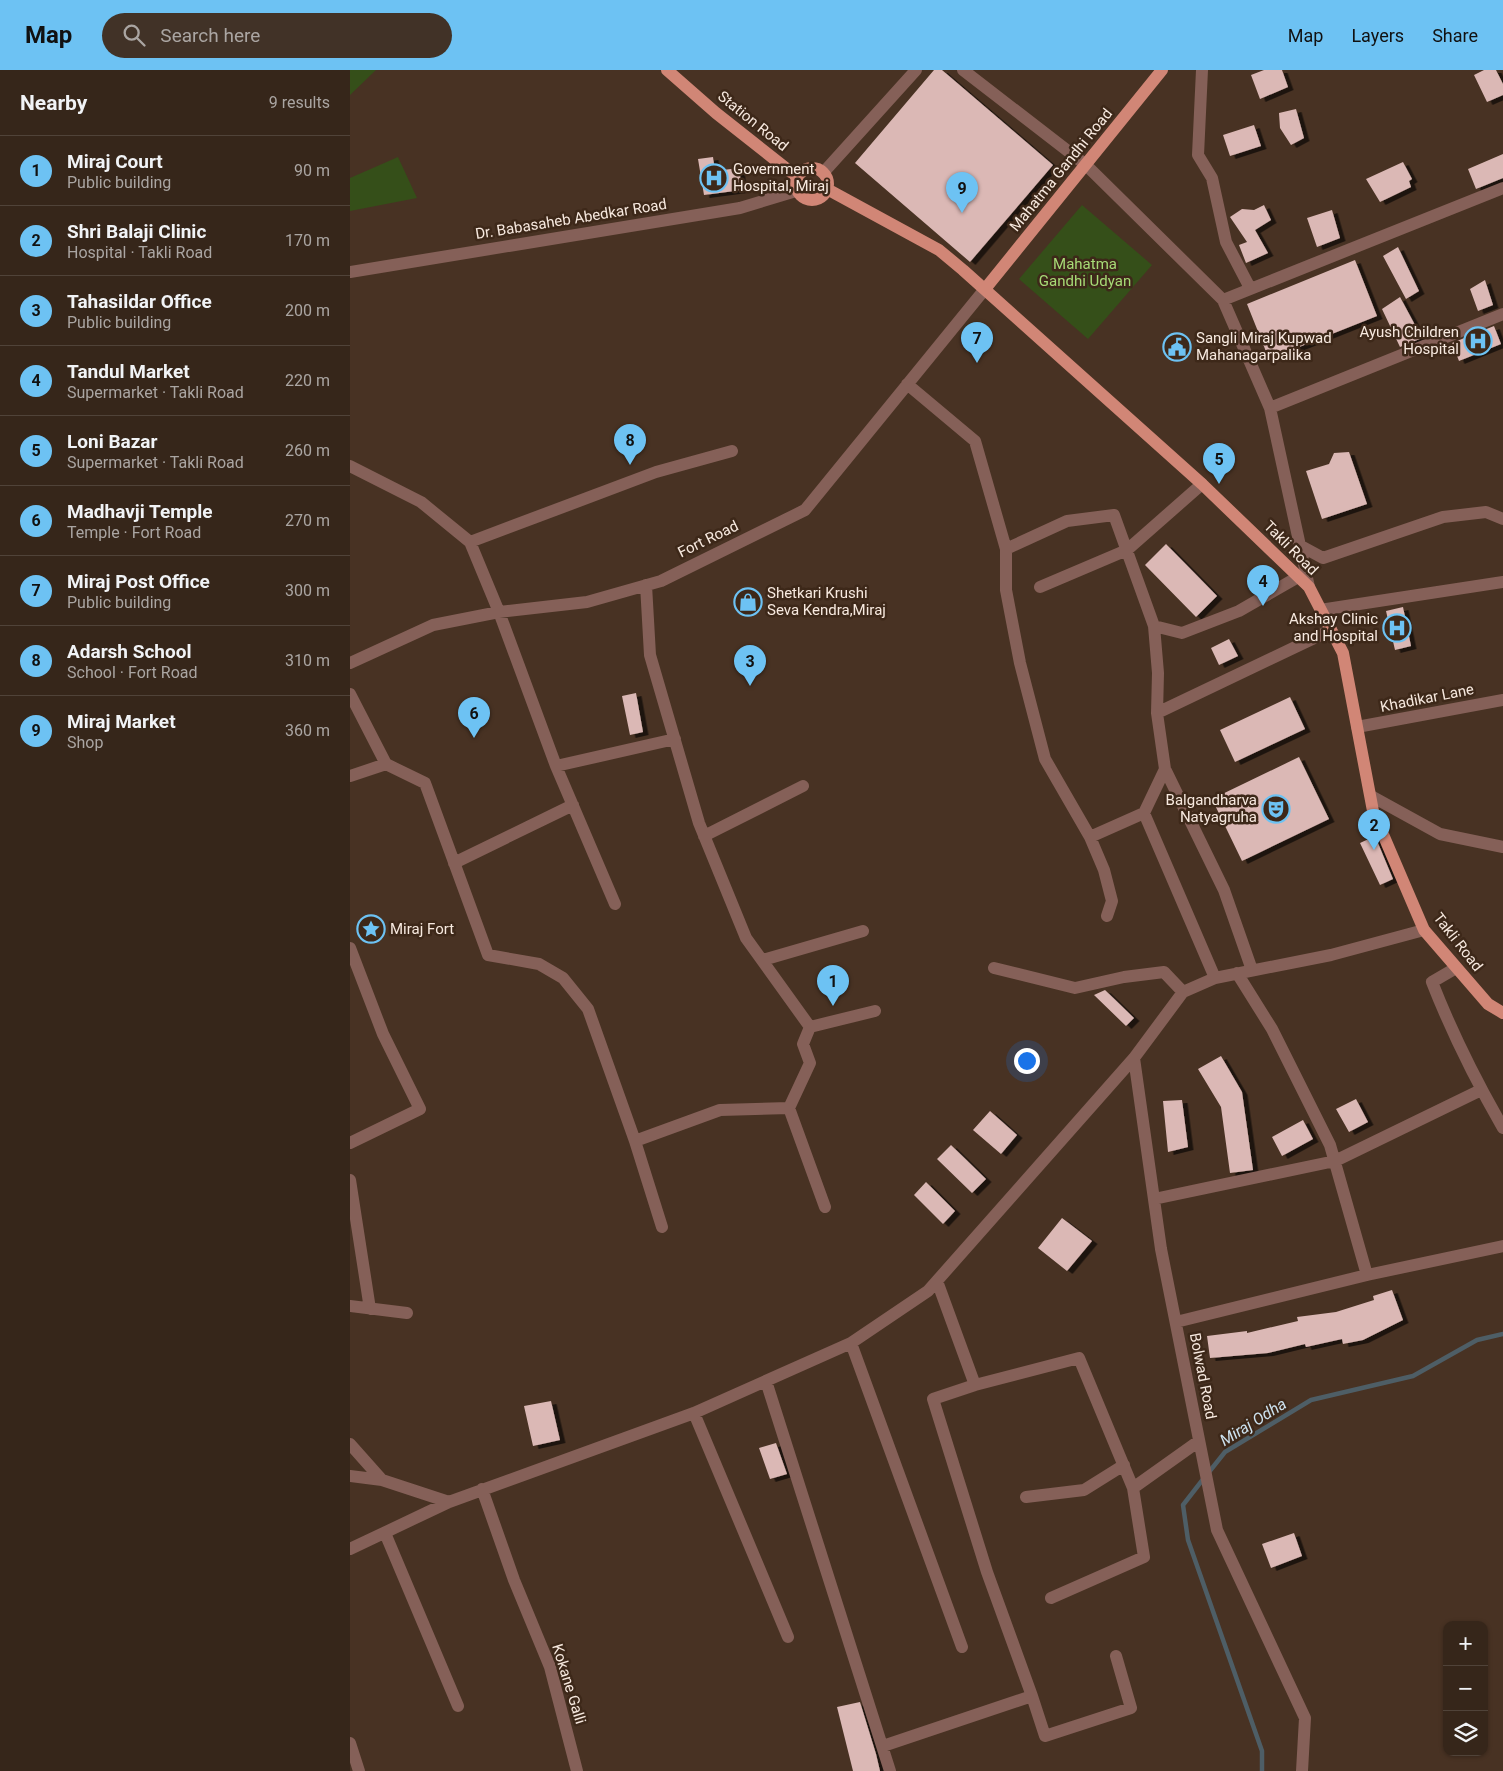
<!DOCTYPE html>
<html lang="en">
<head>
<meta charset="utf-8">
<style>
	:root { --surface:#36261a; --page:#413227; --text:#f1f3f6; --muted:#aaa5a2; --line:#504339; --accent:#6dc2f3 }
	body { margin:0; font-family:Roboto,sans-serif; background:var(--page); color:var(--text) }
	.controls { position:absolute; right:15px; bottom:15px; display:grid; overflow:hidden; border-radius:10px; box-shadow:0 1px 4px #0004 }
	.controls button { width:45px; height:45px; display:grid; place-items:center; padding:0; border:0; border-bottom:1px solid var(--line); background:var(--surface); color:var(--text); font:25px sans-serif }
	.you { position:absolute; left:676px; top:990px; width:18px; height:18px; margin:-12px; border:4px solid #fff; border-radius:50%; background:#1a73e8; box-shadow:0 0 0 8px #1a73e833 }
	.badge { display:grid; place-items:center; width:32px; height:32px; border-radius:50%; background:var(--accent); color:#111; font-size:16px; font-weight:700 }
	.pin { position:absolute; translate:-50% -41px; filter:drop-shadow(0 1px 2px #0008) }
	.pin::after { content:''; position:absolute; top:26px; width:18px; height:15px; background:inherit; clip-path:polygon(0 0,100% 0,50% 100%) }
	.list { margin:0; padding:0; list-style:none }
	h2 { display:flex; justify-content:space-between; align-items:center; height:65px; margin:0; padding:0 20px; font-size:21px }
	h2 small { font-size:16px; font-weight:400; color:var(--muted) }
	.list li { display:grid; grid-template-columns:32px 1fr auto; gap:15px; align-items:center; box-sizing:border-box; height:70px; padding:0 20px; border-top:1px solid var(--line) }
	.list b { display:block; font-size:19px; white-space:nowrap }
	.list p { margin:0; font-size:16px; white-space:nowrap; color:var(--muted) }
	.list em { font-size:16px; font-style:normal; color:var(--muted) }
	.icon { flex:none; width:28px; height:28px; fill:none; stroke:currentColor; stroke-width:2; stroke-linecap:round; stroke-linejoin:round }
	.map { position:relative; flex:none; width:1153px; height:1701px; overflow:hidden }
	header { display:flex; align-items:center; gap:30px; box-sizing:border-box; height:70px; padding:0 25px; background:var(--accent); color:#111 }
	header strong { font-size:24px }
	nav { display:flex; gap:28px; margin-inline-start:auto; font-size:18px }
	.search { width:350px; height:45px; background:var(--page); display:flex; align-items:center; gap:12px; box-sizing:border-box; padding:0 18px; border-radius:28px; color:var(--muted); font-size:19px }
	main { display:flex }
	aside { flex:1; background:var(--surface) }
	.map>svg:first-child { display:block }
	.green { fill:#354f19 }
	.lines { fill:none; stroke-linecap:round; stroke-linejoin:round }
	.stream { stroke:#4e5e66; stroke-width:4.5 }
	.building { fill:#dbb8b5; filter:url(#shadow) }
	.minor { stroke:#856058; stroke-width:12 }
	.major { stroke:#d18676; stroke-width:12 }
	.labels { text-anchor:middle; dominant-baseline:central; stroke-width:5; stroke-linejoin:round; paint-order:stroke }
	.street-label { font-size:15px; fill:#f7e9df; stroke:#3d2819 }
	.poi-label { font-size:15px; fill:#f7e9df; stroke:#3d2819; text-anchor:start }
	.park-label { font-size:15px; fill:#a7db76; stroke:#3d2819 }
	.water-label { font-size:16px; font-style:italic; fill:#cde2ef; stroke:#3d2819 }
</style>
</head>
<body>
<header>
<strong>Map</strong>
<div class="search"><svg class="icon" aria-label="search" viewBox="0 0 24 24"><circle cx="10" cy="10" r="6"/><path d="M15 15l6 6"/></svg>Search here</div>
<nav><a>Map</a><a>Layers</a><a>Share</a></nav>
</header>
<main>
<aside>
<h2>Nearby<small>9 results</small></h2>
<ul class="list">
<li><span class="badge">1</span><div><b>Miraj Court</b><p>Public building</p></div><em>90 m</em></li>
<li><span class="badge">2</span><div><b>Shri Balaji Clinic</b><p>Hospital · Takli Road</p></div><em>170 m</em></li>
<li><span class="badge">3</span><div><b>Tahasildar Office</b><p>Public building</p></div><em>200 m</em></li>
<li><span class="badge">4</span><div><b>Tandul Market</b><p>Supermarket · Takli Road</p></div><em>220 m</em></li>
<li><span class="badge">5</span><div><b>Loni Bazar</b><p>Supermarket · Takli Road</p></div><em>260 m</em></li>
<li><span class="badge">6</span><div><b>Madhavji Temple</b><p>Temple · Fort Road</p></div><em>270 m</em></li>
<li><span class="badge">7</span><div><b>Miraj Post Office</b><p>Public building</p></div><em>300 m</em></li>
<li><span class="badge">8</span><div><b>Adarsh School</b><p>School · Fort Road</p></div><em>310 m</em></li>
<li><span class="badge">9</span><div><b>Miraj Market</b><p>Shop</p></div><em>360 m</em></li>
</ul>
</aside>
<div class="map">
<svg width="1153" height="1701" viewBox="0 0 1153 1701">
	<defs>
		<filter id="shadow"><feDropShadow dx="5.5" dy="3" stdDeviation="0" flood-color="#0009"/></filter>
	</defs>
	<rect width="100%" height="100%" fill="#483223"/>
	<path class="green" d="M0 0H26L0 25Z
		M48 87 67 128 0 141V108Z
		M732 135 802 195 738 269 669 209Z"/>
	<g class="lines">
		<path class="stream" d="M859 1402 875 1382 961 1330 1063 1306 1127 1270 1153 1264
			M854 1408 833 1435 838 1470 912 1681V1701"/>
	</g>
	<path class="building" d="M584 0H592L703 95 620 192 505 93Z
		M914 0H932L938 17 910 29 901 5Z
		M1134 0H1146L1153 14V25L1137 32 1124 5Z
		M946 39 954 68 941 75 930 58 929 43Z
		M904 55 911 76 880 86 873 65Z
		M1153 84V108L1126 119 1118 99Z
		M363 87 365 101 389 98 392 120 354 125 348 89Z
		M1053 92 1062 109 1059 111 1061 117 1030 132 1016 109Z
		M914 135 921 150 905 160 918 183 896 193 889 175 897 172 880 147 892 139 904 140Z
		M982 140 990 168 967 177 957 148Z
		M1048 177 1069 221 1056 229 1033 186Z
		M1005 190 1027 246 919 289 897 234Z
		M1135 210 1143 235 1128 241 1120 219Z
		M1050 227 1072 268 1050 277 1032 239Z
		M1144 256 1151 274 1109 291 1102 273Z
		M999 382 1017 434 972 449 956 401 979 394 984 383Z
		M816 474 867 526 846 547 795 495Z
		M1053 537 1061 576 1045 580 1036 541Z
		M879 569 888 586 869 595 861 578Z
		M286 623 293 662 280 665 272 626Z
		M940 627 955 659 885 692 870 660Z
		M949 687 979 749 892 791 862 729Z
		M1025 766 1043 809 1030 815 1010 773Z
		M755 920 784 948 776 956 744 925Z
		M871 986 892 1022 903 1100 880 1103 871 1037 848 999Z
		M1006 1029 1018 1052 999 1062 986 1039Z
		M832 1030 838 1077 818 1082 813 1031Z
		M640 1041 667 1065 651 1084 623 1060Z
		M953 1050 963 1069 932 1086 922 1067Z
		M601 1075 636 1109 622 1123 587 1089Z
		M576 1112 605 1141 593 1154 564 1125Z
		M712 1148 742 1171 717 1201 688 1178Z
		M1042 1220 1053 1250 1013 1270 993 1274 992 1269 956 1277 955 1274 918 1283 860 1288 857 1266 897 1261V1263L948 1251 947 1247 986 1242 1024 1230 1023 1226Z
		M201 1331 210 1370 183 1376 174 1336Z
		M426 1373 437 1404 420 1409 409 1378Z
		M944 1463 952 1486 921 1498 912 1474Z
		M510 1632 526 1684 530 1701H503L487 1637Z"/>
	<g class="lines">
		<path class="minor" d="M613 0 736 95 873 230 1153 118
			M852 0 848 85 862 108 876 172 900 218
			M473 103 566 0
			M0 202 390 138 446 121
			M873 230 920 338 959 517
			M557 314 625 371 656 479V520L670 593 695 689 740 767 754 800 762 831 757 846
			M920 338 1153 244
			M0 396 71 432 120 472 149 542 206 696 265 834
			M120 472 306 402 382 381
			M949 475 973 488 1093 447 1136 442 1153 449
			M656 479 717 451 764 445 804 556 832 563 889 541 948 507
			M296 515 300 585 349 753 396 868 460 957 453 974 460 993 439 1038 475 1137
			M690 517 777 480 852 414
			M970 540 1153 512
			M804 556 808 603 807 643
			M0 593 83 555 149 542 237 532 311 511 455 440 635 219
			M0 624 36 694 0 706
			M1007 657 1153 630
			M36 694 75 713 138 885 189 894 213 908 238 939 285 1071 312 1157
			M206 696 325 669
			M815 699 794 743 865 908
			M1021 726 1090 764 1153 777
			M354 766 453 716
			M740 767 794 743
			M104 793 223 735
			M0 878 33 964 70 1039 0 1073
			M413 890 513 861
			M644 898 725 918 774 907 814 902 833 922
			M1106 898 1082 912C1102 963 1126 1011 1153 1058
			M902 900 874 820 815 699 807 643 981 560
			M887 903 922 959 980 1075 1017 1205
			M460 957 525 941
			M784 988 811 1179 867 1460 955 1648 952 1701
			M285 1071 370 1040 439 1038
			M0 1110 20 1239
			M804 1129 985 1091 1131 1020
			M587 1211 625 1315 729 1288 783 1418
			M0 1236 57 1243
			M826 1252 1017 1205 1153 1176
			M501 1273 612 1577
			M416 1311 540 1701
			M625 1315 583 1329 637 1502 682 1626
			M344 1343 438 1567
			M0 1374 32 1410
			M0 1406 32 1410 99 1432 344 1343 501 1273 578 1221 784 988 833 922 865 908 981 885 1074 860
			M132 1419 164 1510 200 1597 227 1701
			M676 1427 734 1420 774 1395
			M35 1463 108 1636
			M0 1479 99 1432
			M701 1528 794 1487 783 1418 849 1371
			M0 1673 9 1701
			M533 1676 682 1626 695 1666 781 1638 766 1586"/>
		<path class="major" d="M317 0 366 43 447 107
			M446 114a16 16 0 1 1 32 0a16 16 0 1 1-32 0Z
			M477 119 589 180 613 200 852 414 959 517 993 583 1023 741 1074 860 1138 934 1153 943
			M635 219 812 0"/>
	</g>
	<defs>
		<g id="hospital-ring" transform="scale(1.4375)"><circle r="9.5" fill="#3d2819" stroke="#6dc2f3" stroke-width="1.5"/><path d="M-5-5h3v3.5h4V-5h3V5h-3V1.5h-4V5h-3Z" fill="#6dc2f3"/></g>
		<g id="civic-ring" transform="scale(1.4375)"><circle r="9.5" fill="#3d2819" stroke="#6dc2f3" stroke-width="1.5"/><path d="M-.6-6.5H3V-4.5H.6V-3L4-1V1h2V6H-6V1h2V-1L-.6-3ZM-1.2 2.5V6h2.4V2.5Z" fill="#6dc2f3"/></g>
		<g id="shop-ring" transform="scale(1.4375)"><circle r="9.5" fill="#3d2819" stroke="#6dc2f3" stroke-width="1.5"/><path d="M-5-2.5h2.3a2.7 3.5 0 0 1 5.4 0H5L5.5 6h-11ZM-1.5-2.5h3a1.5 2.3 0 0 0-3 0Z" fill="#6dc2f3"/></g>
		<g id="theatre-ring" transform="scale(1.4375)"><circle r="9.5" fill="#3d2819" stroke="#6dc2f3" stroke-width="1.5"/><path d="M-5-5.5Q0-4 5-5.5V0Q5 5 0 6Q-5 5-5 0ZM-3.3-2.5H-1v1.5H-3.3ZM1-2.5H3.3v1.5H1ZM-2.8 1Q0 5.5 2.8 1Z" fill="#6dc2f3"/></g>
		<g id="sight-ring" transform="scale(1.4375)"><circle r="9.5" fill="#3d2819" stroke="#6dc2f3" stroke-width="1.5"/><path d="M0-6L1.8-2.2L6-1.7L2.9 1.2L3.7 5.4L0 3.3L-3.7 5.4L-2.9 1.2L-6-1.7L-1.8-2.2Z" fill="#6dc2f3"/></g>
	</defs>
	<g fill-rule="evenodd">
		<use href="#hospital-ring" x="364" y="108"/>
		<use href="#hospital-ring" x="1128" y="271"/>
		<use href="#civic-ring" x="827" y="277"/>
		<use href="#shop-ring" x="398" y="532"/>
		<use href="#hospital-ring" x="1047" y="558"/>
		<use href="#theatre-ring" x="926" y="739"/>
		<use href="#sight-ring" x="21" y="859"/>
	</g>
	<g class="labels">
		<g class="street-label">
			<text transform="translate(403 51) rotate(39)">Station Road</text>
			<text transform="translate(711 100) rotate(-51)">Mahatma Gandhi Road</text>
			<text transform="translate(221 149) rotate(-9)">Dr. Babasaheb Abedkar Road</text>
			<text transform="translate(358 469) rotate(-26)">Fort Road</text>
			<text transform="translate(941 478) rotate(45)">Takli Road</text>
			<text transform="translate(1077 628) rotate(-11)">Khadikar Lane</text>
			<text transform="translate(1108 872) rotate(52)">Takli Road</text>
			<text transform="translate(853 1306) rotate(79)">Bolwad Road</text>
			<text transform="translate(219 1614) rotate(73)">Kokane Galli</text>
		</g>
		<g class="poi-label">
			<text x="383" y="99">Government<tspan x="383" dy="17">Hospital, Miraj</tspan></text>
			<text x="1109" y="262" text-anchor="end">Ayush Children<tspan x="1109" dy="17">Hospital</tspan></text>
			<text x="846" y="268">Sangli Miraj Kupwad<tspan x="846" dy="17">Mahanagarpalika</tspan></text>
			<text x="417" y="523">Shetkari Krushi<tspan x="417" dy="17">Seva Kendra,Miraj</tspan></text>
			<text x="1028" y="549" text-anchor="end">Akshay Clinic<tspan x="1028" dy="17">and Hospital</tspan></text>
			<text x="907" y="730" text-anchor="end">Balgandharva<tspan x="907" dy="17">Natyagruha</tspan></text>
			<text x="40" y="859">Miraj Fort</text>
		</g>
		<g class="park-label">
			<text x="735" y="194">Mahatma<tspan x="735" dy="17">Gandhi Udyan</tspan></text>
		</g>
		<g class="water-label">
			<text transform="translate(903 1352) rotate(-32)">Miraj Odha</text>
		</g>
	</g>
</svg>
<div class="controls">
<button>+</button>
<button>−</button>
<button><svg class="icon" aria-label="layers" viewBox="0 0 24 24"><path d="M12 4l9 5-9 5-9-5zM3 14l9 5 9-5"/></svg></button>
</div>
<div class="you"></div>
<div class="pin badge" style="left:483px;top:936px">1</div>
<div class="pin badge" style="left:1024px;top:780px">2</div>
<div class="pin badge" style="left:400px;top:616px">3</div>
<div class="pin badge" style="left:913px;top:536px">4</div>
<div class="pin badge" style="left:869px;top:414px">5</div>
<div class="pin badge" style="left:124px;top:668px">6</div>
<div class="pin badge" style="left:627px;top:293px">7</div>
<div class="pin badge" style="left:280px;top:395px">8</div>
<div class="pin badge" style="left:612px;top:143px">9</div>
</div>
</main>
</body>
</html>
